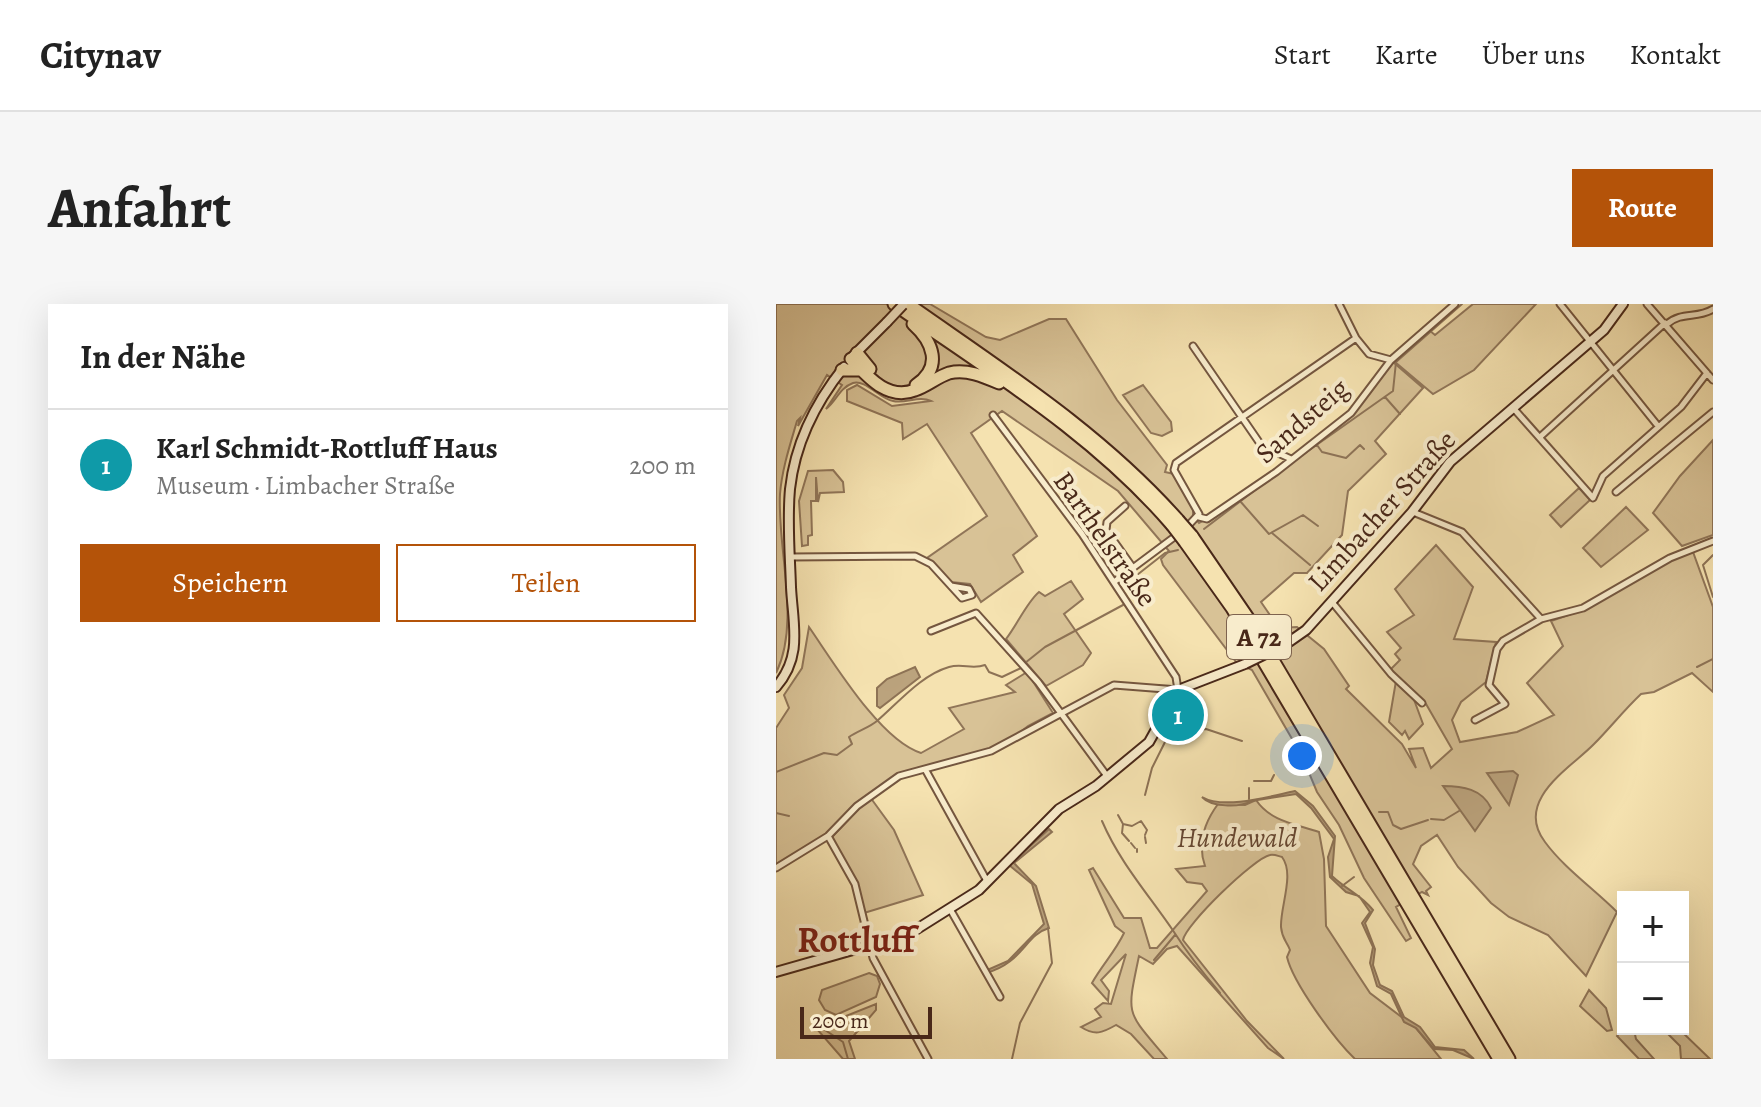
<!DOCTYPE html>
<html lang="de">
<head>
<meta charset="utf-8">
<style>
	:root { --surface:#fff; --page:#f6f6f6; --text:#222; --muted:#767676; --line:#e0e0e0; --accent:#b45309 }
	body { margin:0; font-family:Alegreya,serif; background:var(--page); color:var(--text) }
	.controls { position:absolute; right:24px; bottom:24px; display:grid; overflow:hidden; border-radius:0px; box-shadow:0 8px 32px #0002 }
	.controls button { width:72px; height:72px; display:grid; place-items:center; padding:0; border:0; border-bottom:2px solid var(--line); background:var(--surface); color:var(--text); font:40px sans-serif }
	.scale { position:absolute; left:24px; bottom:20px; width:132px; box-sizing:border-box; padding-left:8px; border:4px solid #492819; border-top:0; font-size:22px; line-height:28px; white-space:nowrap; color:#492819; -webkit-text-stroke:6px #f8eccc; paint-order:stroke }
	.you { position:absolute; left:526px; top:452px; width:28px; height:28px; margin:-20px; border:6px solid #fff; border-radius:50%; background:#1a73e8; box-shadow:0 0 0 12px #1a73e833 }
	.badge { display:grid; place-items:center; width:52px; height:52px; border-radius:50%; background:var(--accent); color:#fff; font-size:26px; font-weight:700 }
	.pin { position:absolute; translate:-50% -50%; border:4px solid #fff; box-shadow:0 2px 8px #0006 }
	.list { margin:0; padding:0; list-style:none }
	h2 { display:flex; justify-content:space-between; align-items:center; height:104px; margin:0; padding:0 32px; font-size:34px }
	h2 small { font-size:26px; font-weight:400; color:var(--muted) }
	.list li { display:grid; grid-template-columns:52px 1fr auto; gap:24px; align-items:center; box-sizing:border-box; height:112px; padding:0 32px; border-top:2px solid var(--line) }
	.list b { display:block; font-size:30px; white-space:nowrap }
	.list p { margin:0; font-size:26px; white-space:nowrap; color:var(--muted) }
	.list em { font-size:26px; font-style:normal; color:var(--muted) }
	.actions { display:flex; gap:16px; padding:24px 32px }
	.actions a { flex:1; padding:18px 0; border:2px solid var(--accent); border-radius:0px; text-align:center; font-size:28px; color:var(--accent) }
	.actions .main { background:var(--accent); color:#fff }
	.map { position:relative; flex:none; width:937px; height:755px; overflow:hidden; border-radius:0px }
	header { display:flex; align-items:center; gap:48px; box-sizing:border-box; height:112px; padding:0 40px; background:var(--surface); border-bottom:2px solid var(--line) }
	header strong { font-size:38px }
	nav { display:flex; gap:44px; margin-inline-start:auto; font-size:28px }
	.intro { display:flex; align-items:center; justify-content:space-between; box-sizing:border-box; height:192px; padding:0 48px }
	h1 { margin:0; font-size:56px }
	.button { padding:20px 36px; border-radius:0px; background:var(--accent); color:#fff; font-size:28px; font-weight:700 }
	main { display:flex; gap:48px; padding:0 48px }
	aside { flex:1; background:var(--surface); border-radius:0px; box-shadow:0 8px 32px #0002 }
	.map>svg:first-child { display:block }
	.green { fill:#d8c296; stroke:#907558; stroke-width:2 }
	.water { fill:#bba37d; stroke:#8d7255; stroke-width:2 }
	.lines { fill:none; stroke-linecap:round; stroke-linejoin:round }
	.stream { stroke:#8d7255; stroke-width:2 }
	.street-casing { stroke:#74563f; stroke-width:9 }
	.secondary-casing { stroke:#492819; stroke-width:12 }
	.highway-casing { stroke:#492819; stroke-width:15 }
	.street { stroke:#f8eccc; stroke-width:5 }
	.secondary { stroke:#f8eccc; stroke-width:8 }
	.highway { stroke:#f5e2b0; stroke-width:11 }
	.secondary-bridge-casing { stroke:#492819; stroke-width:12; stroke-linecap:butt }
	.highway-bridge-casing { stroke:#492819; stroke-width:15; stroke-linecap:butt }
	.secondary-bridge { stroke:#f8eccc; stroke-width:8 }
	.highway-bridge { stroke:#f5e2b0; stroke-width:11 }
	.labels { text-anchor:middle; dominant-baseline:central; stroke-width:8; stroke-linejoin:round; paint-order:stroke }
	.shield { fill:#f8eccc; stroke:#7e634f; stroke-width:2 }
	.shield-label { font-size:26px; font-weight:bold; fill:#492819 }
	.street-label { font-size:28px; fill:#492819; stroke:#f8eccc }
	.park-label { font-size:28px; font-style:italic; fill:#664732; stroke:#f8eccc }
	.district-label { font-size:36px; font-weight:bold; fill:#7a1f14; stroke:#f8eccc }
</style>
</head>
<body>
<header>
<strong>Citynav</strong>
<nav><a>Start</a><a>Karte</a><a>Über uns</a><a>Kontakt</a></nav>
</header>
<div class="intro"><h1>Anfahrt</h1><a class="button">Route</a></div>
<main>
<aside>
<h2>In der Nähe<small></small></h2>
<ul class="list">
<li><span class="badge" style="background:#0f9aa8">1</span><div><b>Karl Schmidt-Rottluff Haus</b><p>Museum · Limbacher Straße</p></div><em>200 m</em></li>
</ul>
<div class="actions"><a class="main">Speichern</a><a>Teilen</a></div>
</aside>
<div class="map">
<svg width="937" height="755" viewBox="0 0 937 755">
	<rect width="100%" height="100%" fill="#f5e2b0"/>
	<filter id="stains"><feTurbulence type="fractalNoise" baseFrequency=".0025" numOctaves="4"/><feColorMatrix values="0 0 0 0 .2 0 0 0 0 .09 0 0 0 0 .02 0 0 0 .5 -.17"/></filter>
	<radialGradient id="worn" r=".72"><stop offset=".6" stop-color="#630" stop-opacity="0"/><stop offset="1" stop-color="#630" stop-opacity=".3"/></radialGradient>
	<path class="green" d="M0 0H154L210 33 224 36 273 15H290L341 96 391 161 389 168 398 170 417 202V211L423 219 464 197 576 108 617 58 647 84 599 137 610 150 572 187 566 231 531 269H518L485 298 503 324 521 323 548 345 573 382 570 385 626 440 640 464 633 445 647 444 655 464 676 445 650 400 614 366 624 356 619 350 625 344 611 328 638 311 619 285 660 241 697 283 678 335 720 338 710 378 685 398 676 416 684 438 741 428 778 411 751 379 787 342 775 317 807 306 900 253 917 248 937 303V388L916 369 878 388 865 390C848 406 834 424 818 440 796 463 737 496 769 538 788 564 818 585 841 608L810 672 772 631 733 613 715 599 682 563 661 531 645 542 637 560 655 583 650 587 652 591 646 588 620 603 635 634 630 637 588 574 563 521 541 488 526 452 476 366 460 358 387 261 385 255 393 247 342 187 226 107 195 129 261 232 237 251 247 268 205 298 194 280 175 278 151 254 211 212 151 120 127 135 126 119 71 97V86L81 81 116 102 155 97C143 91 130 100 117 97 104 95 89 75 77 79 63 84 60 98 50 105L66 81 51 71 22 122 24 114 21 117C14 141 6 165 4 190 1 245 25 319 0 369Z
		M697 0H760L698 66 657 90 619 58 653 26 659 31Z
		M367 81 395 118 396 127 386 132 375 129 347 91Z
		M937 136V231L906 242 877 209 904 172Z
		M57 166 67 178 68 188 44 189 42 198 40 173V197H35L36 231 32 232V241L26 242 23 197 32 167Z
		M803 184 814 196 785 223 774 211Z
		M850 203 872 226 825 263 807 244Z
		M295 277 307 295 288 310 315 349 307 361 270 382 230 335C241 321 251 298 263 288L269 292Z
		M33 323C58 359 104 436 145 449L188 425 173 404 239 388 230 381 251 368 277 409 252 422 227 442 114 475 80 500 51 530 0 562V424L13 404 8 391 26 364Z
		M620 377 637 393 647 420 633 435 629 427 626 431 613 418Z
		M94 493 118 526 147 591 88 609 78 573 55 534Z
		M480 496C495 518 520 520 543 528L548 555 550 622 594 689 640 724 665 755H579C559 736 517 679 511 653L514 646C510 636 506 635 505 623 504 603 519 570 506 553 502 552 498 550 494 551 478 554 409 621 407 636L471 717 508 755 492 744 401 642 391 645 377 660 363 652C350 714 350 706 391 755H378L355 730 340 721C326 729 319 732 305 723L325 713 319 705 327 699 335 700 350 650 325 676 333 687 332 697 316 679C326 661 339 648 348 629L339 622 313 566 317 564 348 614H365L374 644H381L431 587 426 580 411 578 400 565 429 562C421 539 428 519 442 500L469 501Z
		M93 669 101 672 104 680 100 693 60 711 49 706 43 696 46 686Z
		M813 686 830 704 836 726 831 727 804 702Z
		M100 700V706L73 737 79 755H67L40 724Z
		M847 725 858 726 860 735 878 755H863L841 732Z
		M887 725H903L934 755H905L904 742Z"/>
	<path class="water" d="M139 363 144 373 104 404 101 402V384L111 375Z
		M737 467 742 471 733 501 711 469Z
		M667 482C687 482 706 485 715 504L699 527Z
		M519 487 537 502 559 532 556 572C572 587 584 590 597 606L589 619 599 645 597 661 604 681 616 687 628 713 644 723 659 743 688 746 698 755 677 746 658 745 640 724 628 718 615 690 601 682 594 659 597 643 586 619 594 608 583 592 570 588 554 573 552 553 558 535 535 504 520 490 475 497C463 504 435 503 426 493 448 506 495 492 519 487Z
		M273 525 276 528 238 559 260 582 273 624C249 631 247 659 210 669L209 667 232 657 268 620 256 580 233 561Z"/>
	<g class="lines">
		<path class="stream" d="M609 93 624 110
			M541 141 546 148 570 154 584 141 588 145
			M515 159 617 87 620 58 686 0
			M464 197 493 230 527 211 542 222
			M428 225 491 177
			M496 229 534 261
			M937 251 927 261 937 293
			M359 289 361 271 389 249 402 246
			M249 359 269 343 347 301
			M921 363 937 355
			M0 468 48 449 61 451 76 440 73 433C82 427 94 423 101 417 122 399 145 371 173 363 187 359 196 366 209 361L213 368 226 373 245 364
			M478 477H495L498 471
			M473 484V495
			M369 491 376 464 390 436 397 430 430 425 466 437
			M603 508H612L617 521 625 525 652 516
			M0 509 13 512
			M342 511 347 520 346 529 353 537
			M655 515 668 516 683 507
			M326 517C344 559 373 591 398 628 412 650 427 669 444 689
			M347 520 356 522 365 517 371 526 369 531
			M369 533 370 539
			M355 539 359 544
			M361 545V548
			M566 582 578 573
			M378 656 399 631
			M43 722 67 738 72 755
			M236 755 244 719 276 659 272 624"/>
		<g class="street-casing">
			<path id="street" d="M784 0 882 122
				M871 0 937 76
				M891 20C906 7 921 15 937 5
				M580 34 593 50 615 56
				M417 42 485 141 515 155
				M739 106 817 194 827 172 905 103 931 69
				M764 133 889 19
				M840 188 937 108
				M349 202 331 218 330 226 357 264
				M637 208 686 228 765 315
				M423 213 431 215 500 168 575 109 615 56 679 0
				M409 225 423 210 398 166 400 159 580 34 563 0
				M15 253 139 252 155 260 186 294 196 291 193 285 175 282
				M338 278 401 231
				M556 298 615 370 646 399
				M155 327 200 309 262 378 331 472
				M699 416 729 400 713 381 721 345 727 337 765 315 807 304 894 254 937 237
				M149 465 211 577
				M52 532 79 580 97 654 152 755
				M0 564 52 532 81 502 123 472 215 447 338 381 402 386 400 373 306 230 217 111
				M174 605 224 693"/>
		</g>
		<g class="secondary-casing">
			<path id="secondary" d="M77 52 111 18
				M510 340 530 326 636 208 674 158 828 26 847 0
				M0 383C27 352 17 321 15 283 14 251 11 217 14 185 19 140 40 98 68 63
				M0 668 133 630 203 586 283 505 320 482 373 438 402 386 469 360"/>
		</g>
		<g class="highway-casing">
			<path id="highway" d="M118 0C215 68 318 130 396 221
				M132 0C227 67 324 128 402 216
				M137 20C157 38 167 63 140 81
				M81 49 94 65
				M75 55C92 73 112 97 139 86 151 82 161 73 173 69 191 65 207 72 223 79
				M66 66H86
				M416 232 472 314 733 755
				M409 238 456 304 723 755"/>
		</g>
		<use href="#street" class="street"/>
		<use href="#secondary" class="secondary"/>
		<use href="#highway" class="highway"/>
		<g class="secondary-bridge-casing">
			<path id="secondary-bridge" d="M111 18 127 1
				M469 360 510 340"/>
		</g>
		<g class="highway-bridge-casing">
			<path id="highway-bridge" d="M402 216 416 232
				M396 221 409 238"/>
		</g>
		<use href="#secondary-bridge" class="secondary-bridge"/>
		<use href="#highway-bridge" class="highway-bridge"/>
	</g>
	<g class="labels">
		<rect class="shield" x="451" y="311" width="64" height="44" rx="6"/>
		<g class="shield-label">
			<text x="483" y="333">A 72</text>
		</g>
		<g class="street-label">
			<text transform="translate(526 117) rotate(-41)">Sandsteig</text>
			<text transform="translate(606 207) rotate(-48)">Limbacher Straße</text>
			<text transform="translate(329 235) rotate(55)">Barthelstraße</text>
		</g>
		<g class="park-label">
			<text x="461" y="534">Hundewald</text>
		</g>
		<g class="district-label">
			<text x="80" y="635">Rottluff</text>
		</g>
	</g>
	<rect width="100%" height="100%" filter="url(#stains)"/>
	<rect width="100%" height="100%" fill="url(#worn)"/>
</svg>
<div class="controls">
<button>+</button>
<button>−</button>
</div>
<div class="scale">200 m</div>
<div class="you"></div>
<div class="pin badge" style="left:402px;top:411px;background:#0f9aa8">1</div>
</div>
</main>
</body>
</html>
